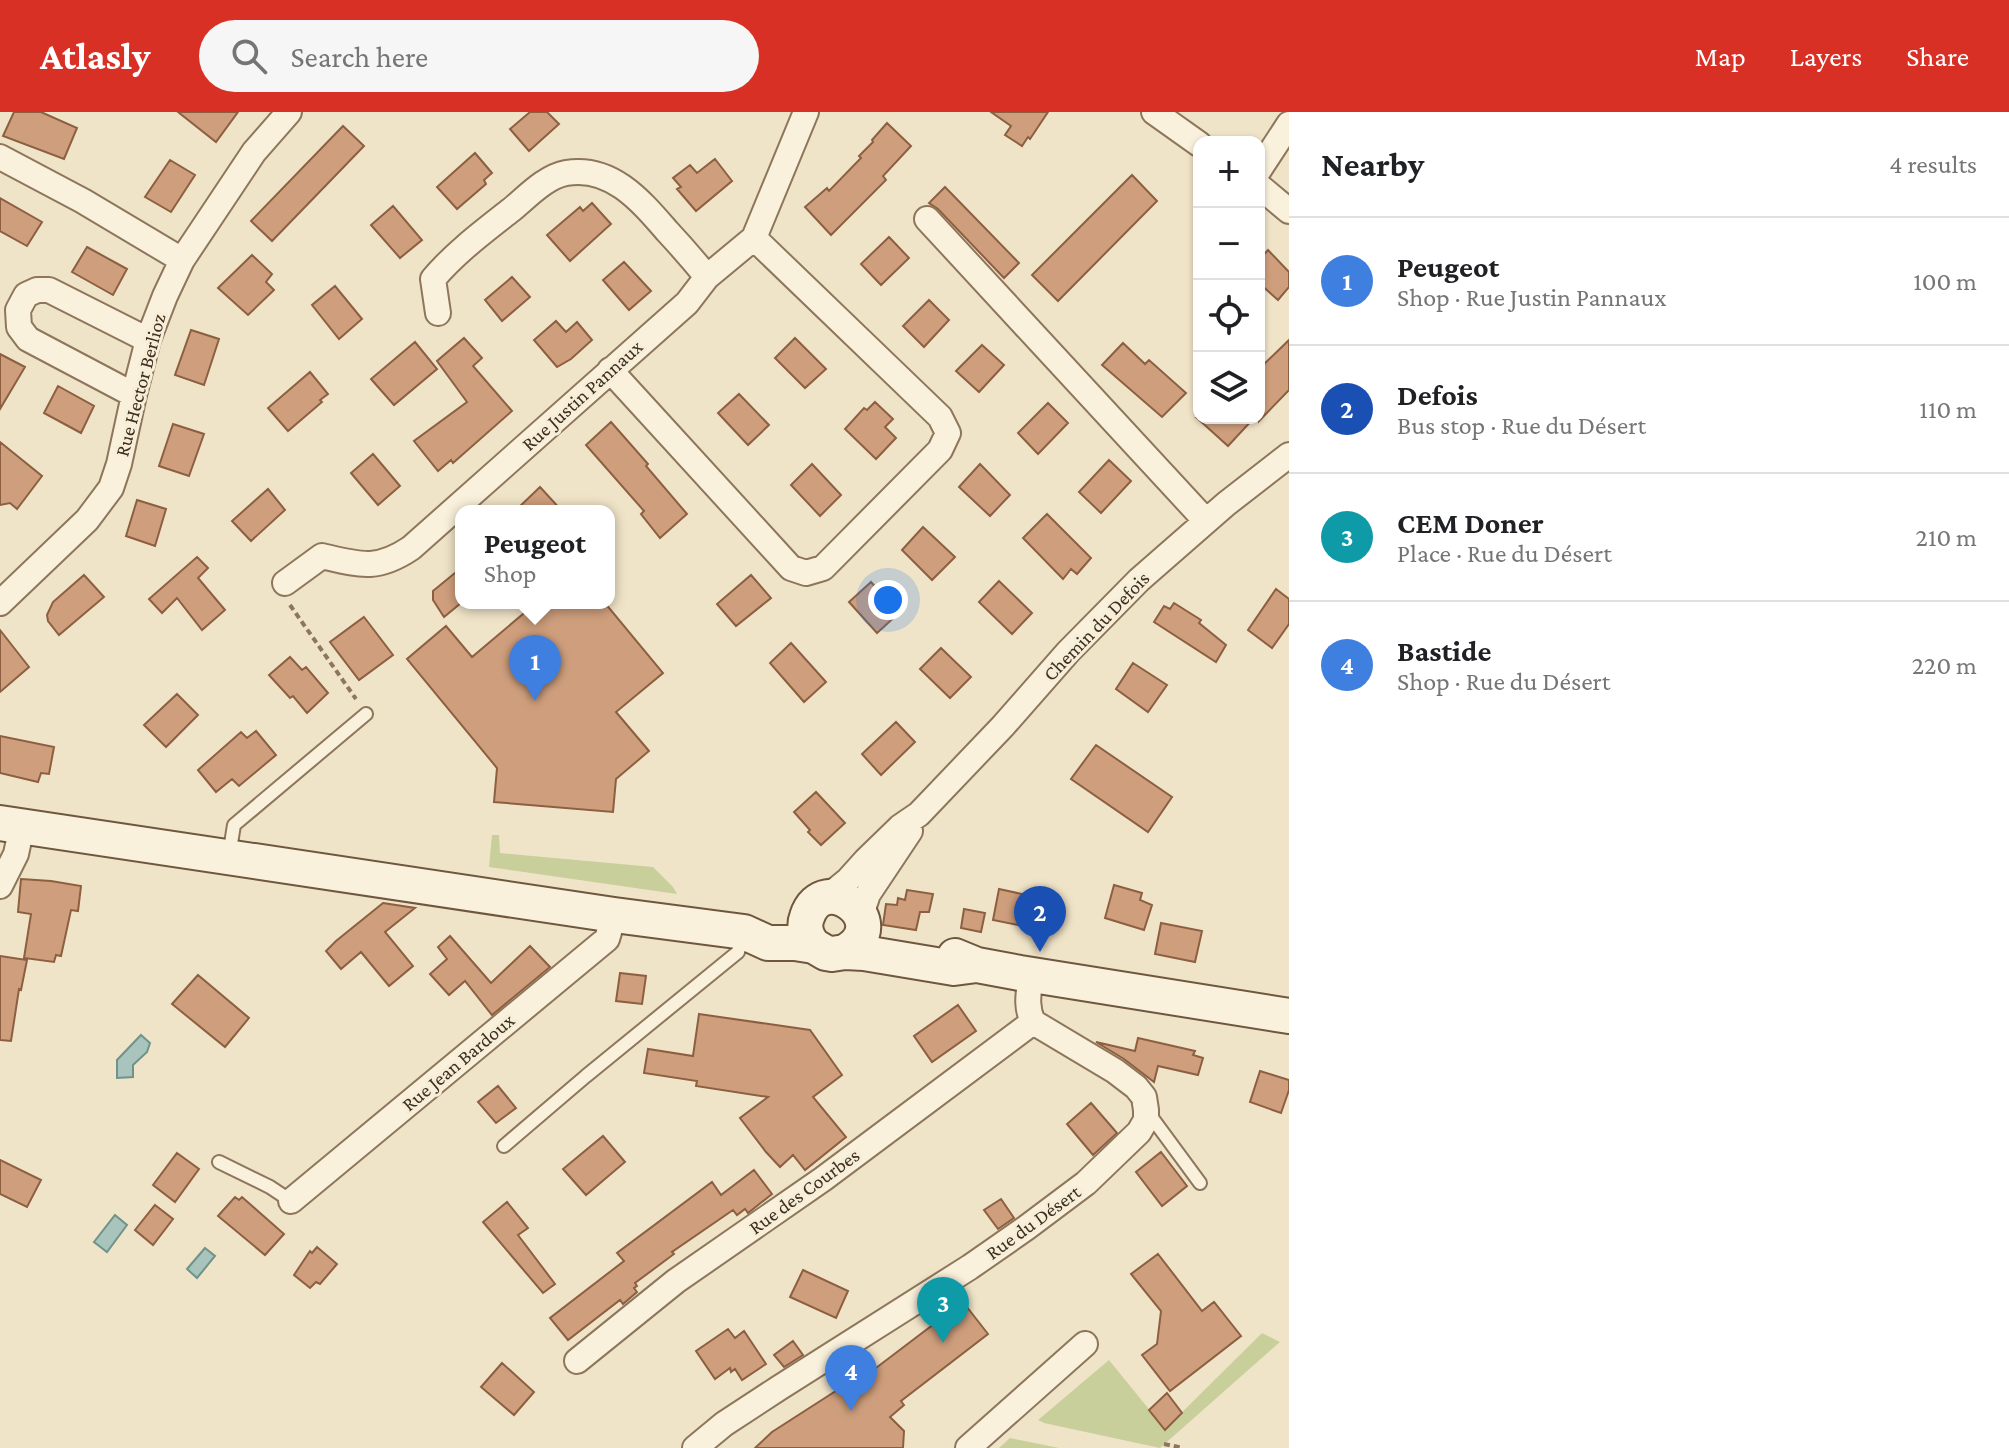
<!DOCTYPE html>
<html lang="en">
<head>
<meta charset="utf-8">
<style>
	:root { --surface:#fff; --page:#f6f6f6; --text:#202124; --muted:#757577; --line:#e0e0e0; --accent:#d93025 }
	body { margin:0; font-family:"Crimson Pro",serif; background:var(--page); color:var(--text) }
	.controls { position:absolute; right:24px; top:24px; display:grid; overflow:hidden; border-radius:16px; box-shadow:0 2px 6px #0004 }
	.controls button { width:72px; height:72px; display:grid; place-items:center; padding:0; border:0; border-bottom:2px solid var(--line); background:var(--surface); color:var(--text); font:40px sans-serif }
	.you { position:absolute; left:888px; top:488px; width:28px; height:28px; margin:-20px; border:6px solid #fff; border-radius:50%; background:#1a73e8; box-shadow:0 0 0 12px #1a73e833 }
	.badge { display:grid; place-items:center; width:52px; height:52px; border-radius:50%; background:var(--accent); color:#fff; font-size:26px; font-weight:700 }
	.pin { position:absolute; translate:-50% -66px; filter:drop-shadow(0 2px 4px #0008) }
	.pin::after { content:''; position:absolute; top:42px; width:28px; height:24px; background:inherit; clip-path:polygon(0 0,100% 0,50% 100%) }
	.popup { position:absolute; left:455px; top:393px; width:160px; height:104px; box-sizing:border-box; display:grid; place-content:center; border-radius:16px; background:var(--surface); filter:drop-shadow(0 2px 6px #0005); font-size:26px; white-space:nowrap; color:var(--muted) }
	.popup b { font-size:30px; color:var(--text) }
	.popup::after { content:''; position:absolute; left:50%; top:100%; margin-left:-16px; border:16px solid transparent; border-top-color:var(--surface) }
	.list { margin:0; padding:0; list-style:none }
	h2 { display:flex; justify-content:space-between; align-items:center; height:104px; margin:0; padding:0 32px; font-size:34px }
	h2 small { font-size:26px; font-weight:400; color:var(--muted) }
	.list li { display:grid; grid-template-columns:52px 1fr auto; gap:24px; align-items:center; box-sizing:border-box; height:128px; padding:0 32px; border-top:2px solid var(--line) }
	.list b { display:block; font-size:30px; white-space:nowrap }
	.list p { margin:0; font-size:26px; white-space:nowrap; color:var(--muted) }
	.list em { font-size:26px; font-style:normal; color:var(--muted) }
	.icon { flex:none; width:44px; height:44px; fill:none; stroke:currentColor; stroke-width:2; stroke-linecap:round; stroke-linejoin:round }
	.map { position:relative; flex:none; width:1289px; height:1336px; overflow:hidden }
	header { display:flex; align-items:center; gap:48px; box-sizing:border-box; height:112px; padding:0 40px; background:var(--accent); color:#fff }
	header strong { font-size:38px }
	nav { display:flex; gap:44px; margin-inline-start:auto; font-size:28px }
	.search { width:560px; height:72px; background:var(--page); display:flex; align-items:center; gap:20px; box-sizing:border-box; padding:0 28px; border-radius:44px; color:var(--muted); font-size:30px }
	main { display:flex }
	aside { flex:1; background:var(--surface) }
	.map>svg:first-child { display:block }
	.green { fill:#c9cf9b }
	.water { fill:#a9c4bc; stroke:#6f938a; stroke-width:2 }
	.building { fill:#cf9f7d; stroke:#8d5f41; stroke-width:2 }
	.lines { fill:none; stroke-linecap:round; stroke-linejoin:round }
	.lane-casing { stroke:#8d765c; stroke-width:16 }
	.street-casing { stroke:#8d765c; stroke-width:28 }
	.secondary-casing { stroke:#6f573f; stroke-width:38 }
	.path { stroke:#8d765c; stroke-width:4; stroke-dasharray:6 4; stroke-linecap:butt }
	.lane { stroke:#faf1dc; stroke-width:12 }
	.street { stroke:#faf1dc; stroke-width:24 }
	.secondary { stroke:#faf1dc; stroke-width:34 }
	.labels { text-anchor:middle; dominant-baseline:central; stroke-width:6; stroke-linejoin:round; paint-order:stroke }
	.street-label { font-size:20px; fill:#3d2e20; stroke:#f7eed8 }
</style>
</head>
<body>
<header>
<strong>Atlasly</strong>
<div class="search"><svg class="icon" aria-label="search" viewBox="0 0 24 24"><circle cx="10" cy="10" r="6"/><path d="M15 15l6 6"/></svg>Search here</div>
<nav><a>Map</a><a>Layers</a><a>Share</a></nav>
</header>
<main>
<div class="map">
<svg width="1289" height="1336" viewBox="0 0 1289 1336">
	<rect width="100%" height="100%" fill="#f0e4c8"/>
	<path class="green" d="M492 723H499L500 741 653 755 673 775 677 782 489 755Z
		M1262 1221 1280 1230 1160 1336 1044 1311 1038 1308 1109 1248 1165 1317Z
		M1010 1326 1059 1336H999Z"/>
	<path class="water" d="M141 923 150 931 147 940 133 953V965L117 966V948Z
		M115 1103 127 1113 107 1140 94 1130Z
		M205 1136 215 1144 197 1166 187 1157Z"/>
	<path class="building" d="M14 0H41L77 16 64 47 3 24Z
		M178 0H238L216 30Z
		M530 0H547L559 12 529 39 510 17Z
		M991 0H1048L1030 27 1028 25 1022 34 1005 23 1011 14Z
		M887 11 911 34 883 64 886 68 831 123 805 95 827 76 829 79 861 46 859 44 873 30 872 28Z
		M343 14 364 34 272 129 251 109Z
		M475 41 492 61 484 68 486 72 457 97 437 75Z
		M715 47 732 69 696 99 677 77 681 75 673 66 690 53 697 61Z
		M170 48 195 63 171 100 145 85Z
		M1132 63 1157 89 1058 189 1032 163Z
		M945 75 1019 151 1004 166 938 97 929 91Z
		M0 86 42 110 27 134 0 119Z
		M592 91 611 112 570 149 547 123 580 95 583 99Z
		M393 94 422 128 400 146 371 113Z
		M889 125 909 146 881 173 861 152Z
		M87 135 127 157 113 183 72 160Z
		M1268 138 1289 160V175L1278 188 1259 171V148Z
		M252 143 272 162 266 170 274 178 248 203 218 176Z
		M624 150 651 179 629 198 603 168Z
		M512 165 530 185 502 209 485 188Z
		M335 174 362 207 339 227 312 193Z
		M929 188 949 208 924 235 903 214Z
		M556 209 566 220 577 210 592 228 571 247 557 255 534 228Z
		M191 218 219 227 204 273 175 263Z
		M464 226 482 246 473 254 512 299 453 351 451 348 438 359 414 329 467 290 437 249Z
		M795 226 826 257 805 276 775 246Z
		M1289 228V278L1259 309V257Z
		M415 230 437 257 394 293 371 267Z
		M1123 231 1145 252 1149 248 1186 281 1162 305 1102 253Z
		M982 233 1004 253 979 280 956 259Z
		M0 242 25 255 0 297Z
		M310 260 328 282 320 288 322 290 288 319 268 296Z
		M58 274 94 294 81 321 44 301Z
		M739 282 769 313 748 333 718 301Z
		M875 290 893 307 885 315 896 326 876 347 845 317 864 296 867 298Z
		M1048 291 1068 311 1038 342 1018 321Z
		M1197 306H1254L1228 334Z
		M611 310 648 352 646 354 687 402 660 426 641 402 644 399 586 333Z
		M173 312 204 322 189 364 159 354Z
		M0 330 42 364 17 397 10 391 0 393Z
		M373 342 400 374 378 393 351 361Z
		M1109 348 1131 369 1101 401 1079 380Z
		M812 352 841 383 820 404 791 373Z
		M980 352 1010 383 990 404 959 375Z
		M540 375 562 399H515Z
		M268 377 285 398 251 429 232 409Z
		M137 388 166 397 155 434 126 424Z
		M1047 402 1091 446 1077 462 1071 457 1063 467 1023 426Z
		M923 415 955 445 932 468 902 438Z
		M197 445 208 456 198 466 225 498 202 518 177 486 162 501 149 487Z
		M461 456V491L444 505 433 488V479Z
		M84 463 104 485 59 523 48 509 47 503 53 490Z
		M751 463 771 486 736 514 717 492Z
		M999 469 1032 501 1012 522 979 490Z
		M871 470 899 501 877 521 849 490Z
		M1276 477 1289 487V512L1272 536 1248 518Z
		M536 491H605L663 561 616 600 649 639 616 667 613 700 494 690 497 656 407 547 446 514 472 545Z
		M1174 491 1201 508 1199 511 1226 533 1216 550 1154 510 1164 494 1170 497Z
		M364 505 393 543 359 568 330 530Z
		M0 518 29 555 0 580Z
		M791 531 826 570 804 590 770 551Z
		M941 536 971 565 950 586 920 557Z
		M290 545 302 558 306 555 328 581 307 601 293 584 290 586 269 563Z
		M1133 551 1167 573 1148 600 1116 577Z
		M177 582 198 603 166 635 144 613Z
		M896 610 915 630 881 663 862 642Z
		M256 619 276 643 239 674 232 667 216 680 198 658 241 620 247 626Z
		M0 624 54 635 49 662 41 661 38 670 0 661Z
		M1096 633 1172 685 1148 720 1071 667Z
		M816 680 845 711 821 733 808 720 810 718 794 700Z
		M21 767 51 769 81 774 78 799 71 798 61 844 56 843 54 850 24 846 31 802 18 800Z
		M1114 773 1142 781 1140 788 1152 793 1144 818 1105 806Z
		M999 777 1054 789 1049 819 993 808Z
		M907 778 933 782 929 800H920L916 818 883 813 886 792 897 793 898 786 905 788Z
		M383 791 415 796 385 820 413 854 389 874 361 840 341 857 326 839 336 829Z
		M964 797 985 801 981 820 961 816Z
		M1161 811 1202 819 1195 850 1155 842Z
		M450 824 491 871 530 834 550 855 492 903 465 869 449 883 430 862 447 847 438 835Z
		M0 844 27 848 21 878 19 877 11 929 0 928Z
		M620 861 646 864 642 892 616 889Z
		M198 863 249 906 225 935 172 892Z
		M958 893 976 919 932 950 914 924Z
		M699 902 810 918 842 963 813 985 846 1025 805 1058 793 1043 780 1055 766 1040 740 1006 768 985 696 974 697 969 644 961 648 937 693 944Z
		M1138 926 1195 939 1193 943 1203 946 1198 963 1158 954 1154 970 1124 947 1096 930 1135 939Z
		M1260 959 1289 968V978L1281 1001 1250 990Z
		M498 974 516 996 496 1011 478 990Z
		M1091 991 1117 1021 1093 1043 1067 1012Z
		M603 1024 625 1050 586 1083 563 1057Z
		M1161 1040 1187 1074 1162 1094 1136 1060Z
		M177 1041 199 1057 175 1090 153 1073Z
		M0 1048 41 1068 27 1095 0 1082Z
		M754 1058 772 1082 748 1101 745 1097 737 1103 733 1098 672 1140 674 1142 635 1171 637 1174 634 1176 637 1180 623 1192 620 1188 568 1228 550 1206 624 1149 617 1141 712 1070 721 1083Z
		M235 1085 239 1088 242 1085 284 1122 265 1143 218 1104Z
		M1001 1087 1014 1106 998 1117 984 1098Z
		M507 1090 528 1116 518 1123 555 1172 543 1181 483 1110Z
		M155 1093 173 1107 153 1133 135 1118Z
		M317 1135 337 1152 320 1172 316 1170 310 1176 294 1163 310 1139 312 1141Z
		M1158 1142 1202 1199 1214 1190 1241 1224 1170 1279 1142 1243 1157 1232 1161 1199 1131 1162Z
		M803 1158 848 1179 836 1206 790 1185Z
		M963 1190 988 1222 901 1289 904 1293 890 1305 904 1319 903 1336H755L772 1320 870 1257 872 1259Z
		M728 1217 735 1226 744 1219 766 1252 742 1268 735 1257 731 1260 730 1256 715 1267 696 1239Z
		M793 1229 803 1243 784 1255 774 1243Z
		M502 1251 534 1280 514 1303 481 1275Z
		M1167 1281 1182 1301 1165 1318 1149 1298Z"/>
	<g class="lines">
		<g class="lane-casing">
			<path id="lane" d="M229 744 234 713 366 602
				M1147 999 1200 1071
				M504 1034 586 964 738 840 743 823
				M219 1050 270 1075 291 1089"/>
		</g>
		<g class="street-casing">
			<path id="street" d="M1154 0 1199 32
				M0 45 83 89 182 148
				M1259 58 1289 12
				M1259 74 1289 99
				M927 107 1206 409
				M438 201 433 167C456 140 483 120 511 98 527 85 545 65 566 61 611 53 641 89 667 119 681 134 694 149 707 165
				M610 258 791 456 806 461 823 456 940 338 948 321 940 305 754 126
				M134 283 28 227 19 215 18 198 26 183 37 178H49L148 228
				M285 471 322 444C360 453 377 459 411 436L687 191 707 165 754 126 806 0
				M0 491 87 408 111 376 119 352 134 283 148 228 165 184 182 148 254 40 289 0
				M0 774 16 742 22 714
				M826 786 848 768 866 748 900 715 919 702 1003 614 1068 540 1139 468 1226 392 1289 343
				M861 803 868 782 910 719
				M291 1089 607 827 614 803
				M577 1249 676 1169 823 1067 1033 910
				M695 1336 724 1312 779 1276 970 1155 1026 1116 1086 1071 1139 1020 1146 1008V998L1144 985 1136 975 1115 959 1033 910C1025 893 1029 880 1031 863
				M968 1336 1085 1232"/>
		</g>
		<g class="secondary-casing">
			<path id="secondary" d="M0 711 614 803 744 820 768 831H795L814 834 826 841 832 842 845 840 864 841 954 856 977 853
				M814 834C807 826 803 815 807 805 823 755 897 810 845 840
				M955 844 977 853 1020 861 1289 904"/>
		</g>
		<path class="path" d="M290 493 356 587
			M1164 1332 1183 1336"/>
		<use href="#lane" class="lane"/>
		<use href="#street" class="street"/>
		<use href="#secondary" class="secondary"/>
	</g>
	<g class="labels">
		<g class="street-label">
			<text transform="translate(140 273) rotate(-75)">Rue Hector Berlioz</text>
			<text transform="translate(582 283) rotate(-42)">Rue Justin Pannaux</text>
			<text transform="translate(1096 514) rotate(-46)">Chemin du Defois</text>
			<text transform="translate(458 950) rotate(-40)">Rue Jean Bardoux</text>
			<text transform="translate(804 1079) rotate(-36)">Rue des Courbes</text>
			<text transform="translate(1033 1110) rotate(-36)">Rue du Désert</text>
		</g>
	</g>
</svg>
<div class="controls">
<button>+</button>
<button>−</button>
<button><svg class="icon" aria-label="locate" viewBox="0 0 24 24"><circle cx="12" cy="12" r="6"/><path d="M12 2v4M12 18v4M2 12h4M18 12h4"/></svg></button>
<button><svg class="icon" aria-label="layers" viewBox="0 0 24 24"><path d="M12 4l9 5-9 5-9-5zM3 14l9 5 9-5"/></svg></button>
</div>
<div class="you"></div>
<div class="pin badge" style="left:535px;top:589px;background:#3f7fe0">1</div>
<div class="popup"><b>Peugeot</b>Shop</div>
<div class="pin badge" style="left:1040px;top:840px;background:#1a4fb4">2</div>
<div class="pin badge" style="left:943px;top:1231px;background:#0f9aa8">3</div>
<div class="pin badge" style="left:851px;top:1299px;background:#3f7fe0">4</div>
</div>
<aside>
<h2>Nearby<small>4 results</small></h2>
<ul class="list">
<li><span class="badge" style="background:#3f7fe0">1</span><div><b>Peugeot</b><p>Shop · Rue Justin Pannaux</p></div><em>100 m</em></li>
<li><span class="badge" style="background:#1a4fb4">2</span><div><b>Defois</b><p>Bus stop · Rue du Désert</p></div><em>110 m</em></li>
<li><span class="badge" style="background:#0f9aa8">3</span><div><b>CEM Doner</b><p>Place · Rue du Désert</p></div><em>210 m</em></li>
<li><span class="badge" style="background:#3f7fe0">4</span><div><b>Bastide</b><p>Shop · Rue du Désert</p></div><em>220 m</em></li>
</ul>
</aside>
</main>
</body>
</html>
